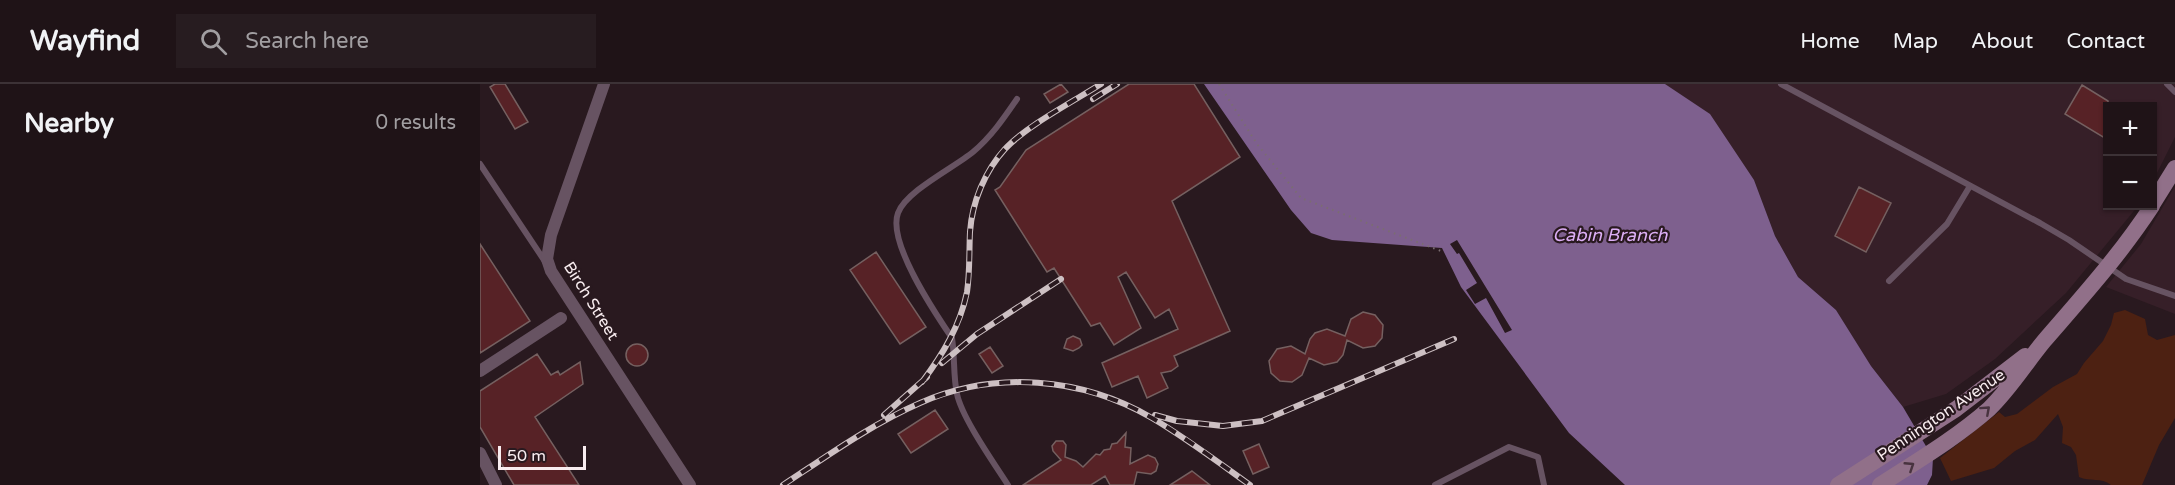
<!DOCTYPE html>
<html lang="en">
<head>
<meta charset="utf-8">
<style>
	:root { --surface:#1f1317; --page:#271c20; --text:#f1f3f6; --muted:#a19ea1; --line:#3c3236 }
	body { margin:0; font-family:"Varela Round",sans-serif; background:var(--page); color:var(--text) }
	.controls { position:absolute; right:18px; top:18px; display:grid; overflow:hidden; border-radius:0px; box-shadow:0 2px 4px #0004 }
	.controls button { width:54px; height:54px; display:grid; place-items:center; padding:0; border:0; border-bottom:2px solid var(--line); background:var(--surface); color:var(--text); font:30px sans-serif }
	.scale { position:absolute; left:18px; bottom:15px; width:88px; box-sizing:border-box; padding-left:6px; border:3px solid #f9edf0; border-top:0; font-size:16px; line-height:21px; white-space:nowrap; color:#f9edf0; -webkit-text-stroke:4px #29191f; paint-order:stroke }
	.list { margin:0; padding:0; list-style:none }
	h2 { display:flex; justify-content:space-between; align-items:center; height:78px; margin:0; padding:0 24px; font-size:26px }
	h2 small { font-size:20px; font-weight:400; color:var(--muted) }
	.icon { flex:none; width:33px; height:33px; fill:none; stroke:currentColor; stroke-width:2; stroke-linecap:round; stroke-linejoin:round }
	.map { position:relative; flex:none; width:1695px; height:401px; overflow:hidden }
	header { display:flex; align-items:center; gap:36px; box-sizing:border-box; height:84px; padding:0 30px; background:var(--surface); border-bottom:2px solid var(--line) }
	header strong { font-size:28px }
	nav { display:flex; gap:33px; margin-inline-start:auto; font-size:21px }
	.search { width:420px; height:54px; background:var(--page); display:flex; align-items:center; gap:15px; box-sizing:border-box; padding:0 21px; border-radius:0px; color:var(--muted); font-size:22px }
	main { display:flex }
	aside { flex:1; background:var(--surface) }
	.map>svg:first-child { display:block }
	.built { fill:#361f28 }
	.green { fill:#4d2112 }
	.water { fill:#7e608e }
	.pier { fill:#29191f }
	.building { fill:#572226; stroke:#756060; stroke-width:1.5 }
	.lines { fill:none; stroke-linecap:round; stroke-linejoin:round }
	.path { stroke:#7b6d71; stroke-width:2; stroke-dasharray:1.5 4.5; stroke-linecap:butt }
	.service { stroke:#675362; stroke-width:6 }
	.minor { stroke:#675362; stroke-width:12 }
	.secondary { stroke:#917089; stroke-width:16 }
	.rail-casing { stroke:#cdc0c3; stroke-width:6 }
	.rail { stroke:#29191f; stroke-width:4; stroke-dasharray:11; stroke-linecap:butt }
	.oneway { stroke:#48333f }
	.labels { text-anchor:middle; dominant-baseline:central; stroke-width:4.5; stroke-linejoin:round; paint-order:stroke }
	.street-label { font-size:16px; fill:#f9edf0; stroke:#29191f }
	.water-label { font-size:18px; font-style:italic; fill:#dcaef5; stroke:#29191f }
</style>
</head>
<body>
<header>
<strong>Wayfind</strong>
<div class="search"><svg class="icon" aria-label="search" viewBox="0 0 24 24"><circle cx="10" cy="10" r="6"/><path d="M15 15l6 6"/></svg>Search here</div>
<nav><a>Home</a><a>Map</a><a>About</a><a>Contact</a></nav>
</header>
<main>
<aside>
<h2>Nearby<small>0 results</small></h2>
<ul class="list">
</ul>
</aside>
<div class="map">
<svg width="1695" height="401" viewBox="0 0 1695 401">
	<rect width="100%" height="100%" fill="#29191f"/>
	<path class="built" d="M1185 0H1695V53L1673 97 1672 22H1628V122H1658L1586 209 1515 275 1466 310 1423 323 1391 282 1356 226 1318 193 1295 152 1274 96Z
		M1695 102V230L1626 203 1661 160Z"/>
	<path class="green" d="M1645 226 1665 235 1668 251 1677 256 1695 251V334L1679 361 1662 401H1631C1621 393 1610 398 1599 393L1596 371 1591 363 1582 359 1583 343 1578 330 1555 356 1535 367 1514 384 1471 397 1460 374 1519 328 1525 333 1537 330 1573 303 1597 290 1604 279 1623 257 1631 241 1634 229Z"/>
	<path class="water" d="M724 0H1185L1230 30 1274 96 1295 152 1318 193 1356 226 1391 282 1423 323 1453 374 1452 391 1447 401H1145L1089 349 981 203 962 164 852 156 831 149 811 126Z"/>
	<path class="pier" d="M977 156 1032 246 1025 249 1006 214 995 220 986 206 997 199 979 169 977 170 970 160Z"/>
	<path class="building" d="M15 0H25L48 38 35 45 10 3Z
		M581 0 588 8 570 19 564 10Z
		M649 0H714L760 73 692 117 750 247 694 272 698 282 691 287 681 289 688 304 667 314 658 292 632 303 622 279 698 245 689 225 675 234 646 188 638 193 661 244 634 261 620 239 611 242 574 184 567 188 515 106 520 103 546 66Z
		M1602 1 1628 17V56L1585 30Z
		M1379 103 1411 119 1386 168 1355 152Z
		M0 160 50 237 0 269Z
		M396 168 446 243 420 260 370 186Z
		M883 228 895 231 903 241 902 254 895 262 883 264 867 256 863 271 857 278 844 281 829 274 822 291 812 298 800 297 791 289 789 277 797 265 811 262 825 270 830 255 835 249 847 245 865 252 871 235Z
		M593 252 600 255 602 261 599 264 593 267 584 264 587 255Z
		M146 271a11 11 0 1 1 22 0a11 11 0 1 1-22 0Z
		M510 263 523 282 512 289 499 270Z
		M57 270 71 291 78 287 80 291 100 278 103 300 55 333 99 401H34L0 343V307Z
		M455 326 468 345 431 369 418 350Z
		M646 349 645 363 651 364 650 380 668 371 675 374 678 380 676 387 671 390 657 388 654 401H630L625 392 611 401H543L581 376 573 367 572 362 576 357H583L586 361 585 373 596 377 603 383 616 370 620 371 624 366 630 365 632 360 637 359Z
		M779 360 789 383 773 390 763 367Z
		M712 387 730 401H690Z"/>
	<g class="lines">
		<path class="path" d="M739 0 777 60 821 114 961 167"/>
		<path class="service" d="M1301 0 1560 139 1589 156 1646 195 1695 212
			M1687 0 1695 8
			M0 80 66 179
			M1409 197 1467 140 1490 102
			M528 401C514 379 482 334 477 310 473 292 475 272 472 254 455 229 407 158 418 129 426 107 475 83 493 68 511 53 524 34 537 15
			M955 401 1029 363 1058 373 1064 401"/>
		<path class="minor" d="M124 0 71 151 67 175 71 187 210 401
			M0 287 81 234
			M0 369 16 401"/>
		<path class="secondary" d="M1672 121 1695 84
			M1358 401 1476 325 1545 272
			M1400 401C1437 377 1476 354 1509 325 1530 305 1545 280 1564 257 1602 213 1640 171 1672 122"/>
		<g class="rail-casing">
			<path id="rail" d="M613 15 637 0
				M462 279 497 250 581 195
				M442 298C463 270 480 242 487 208 490 188 489 168 490 148 492 118 505 87 525 65 546 42 594 17 621 0
				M404 331 447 293
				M675 331 697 337 743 342 782 337 974 255
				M303 401C347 372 392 340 440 319 515 286 602 293 672 334 706 354 738 378 770 401"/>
		</g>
		<use href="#rail" class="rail"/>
	</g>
	<defs><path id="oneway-chevron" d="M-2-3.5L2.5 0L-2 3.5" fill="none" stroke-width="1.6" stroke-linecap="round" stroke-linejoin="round" transform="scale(1.5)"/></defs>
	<g class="oneway">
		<use href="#oneway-chevron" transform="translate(1506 326) rotate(-42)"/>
		<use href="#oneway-chevron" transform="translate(1430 382) rotate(-33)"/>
	</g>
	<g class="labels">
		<g class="street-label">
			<text transform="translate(111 217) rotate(58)">Birch Street</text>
			<text transform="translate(1461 331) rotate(-34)">Pennington Avenue</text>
		</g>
		<g class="water-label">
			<text x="1130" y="151">Cabin Branch</text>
		</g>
	</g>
</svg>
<div class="controls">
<button>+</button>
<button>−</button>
</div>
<div class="scale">50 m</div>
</div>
</main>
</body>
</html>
